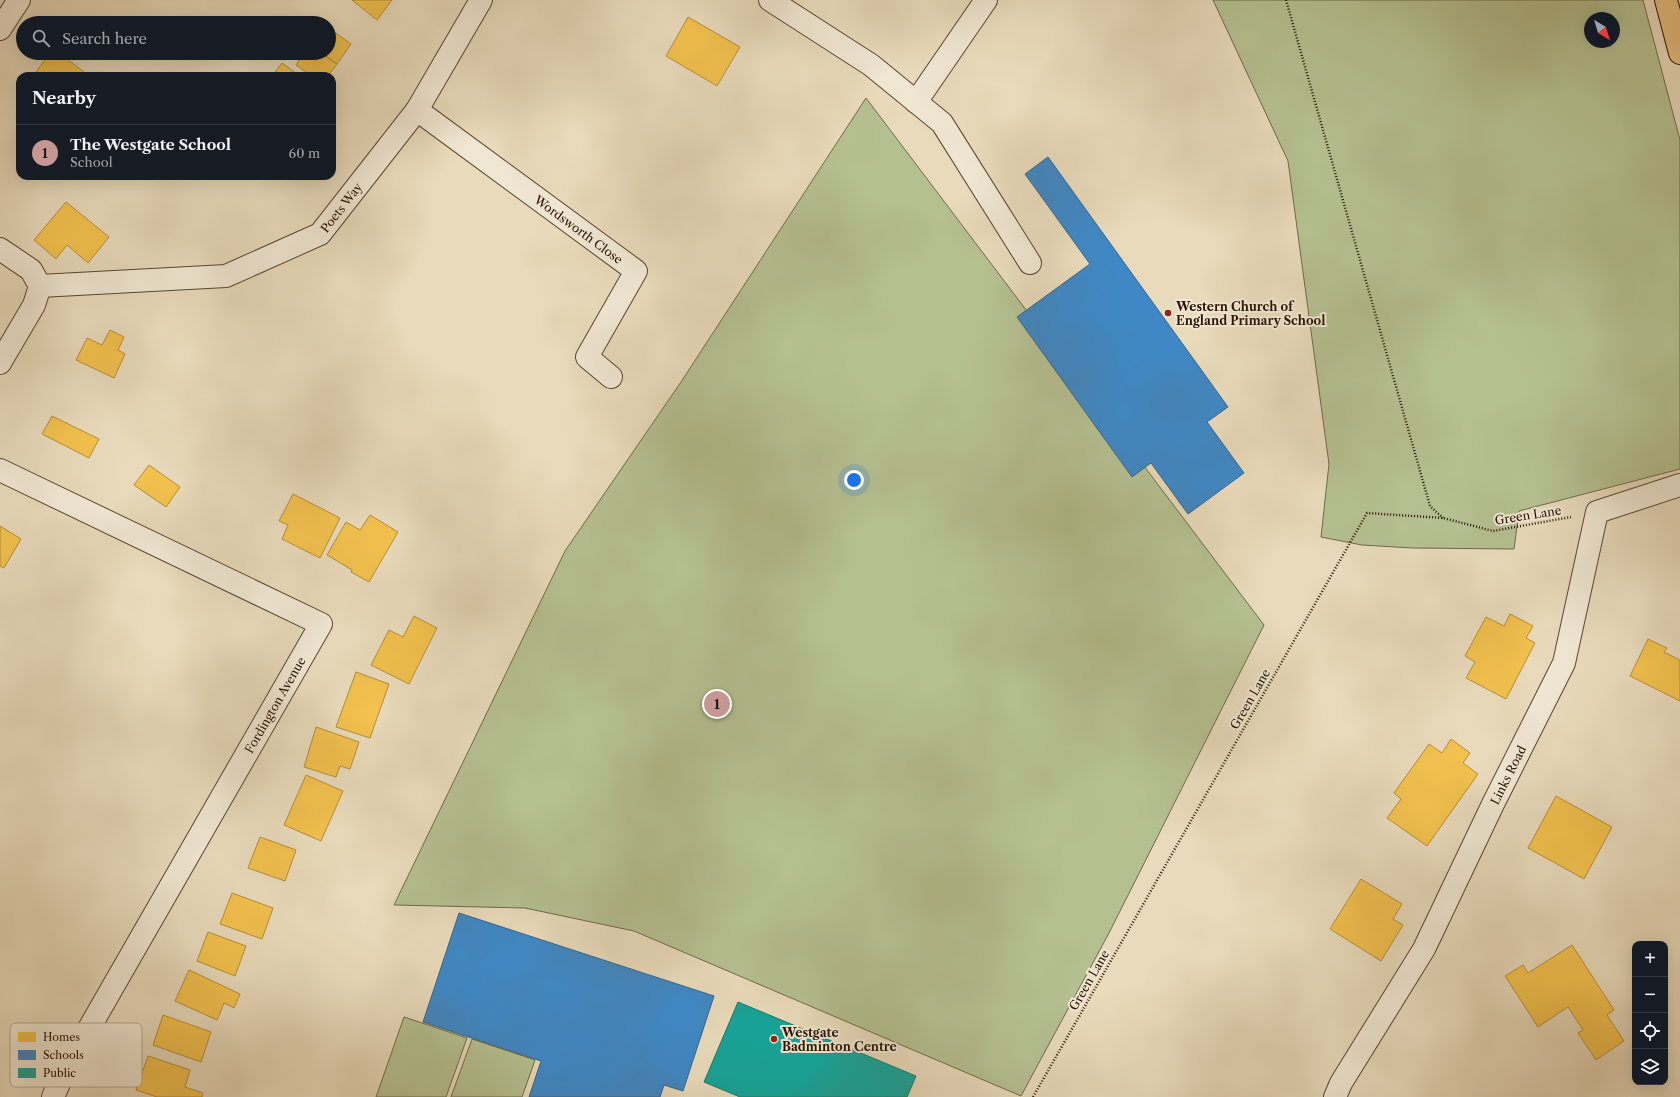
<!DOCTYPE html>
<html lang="en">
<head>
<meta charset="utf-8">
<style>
	:root { --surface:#171b24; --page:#242831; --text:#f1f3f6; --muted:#9ea1a6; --line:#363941; --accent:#c59692 }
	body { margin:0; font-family:"Libre Caslon Text",serif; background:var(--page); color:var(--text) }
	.controls { position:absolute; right:12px; bottom:12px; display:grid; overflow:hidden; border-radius:8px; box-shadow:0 4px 16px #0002 }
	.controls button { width:36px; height:36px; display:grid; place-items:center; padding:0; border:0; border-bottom:1px solid var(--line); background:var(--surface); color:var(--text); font:20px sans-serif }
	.compass { position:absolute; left:1584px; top:12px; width:36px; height:36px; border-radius:50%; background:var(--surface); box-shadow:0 4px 16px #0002; rotate:142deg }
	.you { position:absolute; left:854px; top:480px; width:14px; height:14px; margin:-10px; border:3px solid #fff; border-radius:50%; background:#1a73e8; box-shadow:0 0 0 6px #1a73e833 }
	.badge { display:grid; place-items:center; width:26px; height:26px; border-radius:50%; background:var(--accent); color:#111; font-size:13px; font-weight:700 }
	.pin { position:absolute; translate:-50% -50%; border:2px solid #fff; box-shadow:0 1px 4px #0006 }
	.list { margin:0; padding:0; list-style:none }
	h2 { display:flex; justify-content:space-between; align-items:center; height:52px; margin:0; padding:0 16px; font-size:17px }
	h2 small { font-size:13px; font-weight:400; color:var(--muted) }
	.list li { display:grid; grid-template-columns:26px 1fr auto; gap:12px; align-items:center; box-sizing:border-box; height:56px; padding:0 16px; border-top:1px solid var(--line) }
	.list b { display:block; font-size:15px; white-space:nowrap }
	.list p { margin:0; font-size:13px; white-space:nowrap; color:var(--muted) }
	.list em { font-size:13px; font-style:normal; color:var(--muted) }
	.icon { flex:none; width:22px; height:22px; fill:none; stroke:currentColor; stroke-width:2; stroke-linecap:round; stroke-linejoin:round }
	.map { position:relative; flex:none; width:1680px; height:1097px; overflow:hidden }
	.search { position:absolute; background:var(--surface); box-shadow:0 4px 16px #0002; left:16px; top:16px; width:320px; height:44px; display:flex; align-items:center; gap:10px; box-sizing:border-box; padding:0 14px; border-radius:22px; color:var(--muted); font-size:15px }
	.panel { position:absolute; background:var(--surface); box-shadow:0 4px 16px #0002; left:16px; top:72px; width:320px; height:108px; border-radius:12px }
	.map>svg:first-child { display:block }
	.green { fill:#b5c091; stroke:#6f6a4a; fill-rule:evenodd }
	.homes { fill:#f2c14e; stroke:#b68d38 }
	.schools { fill:#3f88c5; stroke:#38658b }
	.public { fill:#17a398; stroke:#1c786b }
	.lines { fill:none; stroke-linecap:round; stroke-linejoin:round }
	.minor-casing { stroke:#594631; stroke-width:24 }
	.major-casing { stroke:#291403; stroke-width:24 }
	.path { stroke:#291403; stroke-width:2.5; stroke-dasharray:1 2; stroke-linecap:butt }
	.minor { stroke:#f0e7d3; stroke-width:22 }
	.major { stroke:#e4bd7e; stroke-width:22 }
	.poi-dot { fill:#8f2418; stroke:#f0e7d3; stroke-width:1.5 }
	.labels { text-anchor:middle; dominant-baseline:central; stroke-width:4; stroke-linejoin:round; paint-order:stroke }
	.street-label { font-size:12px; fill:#291403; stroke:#f0e7d3 }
	.poi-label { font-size:12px; font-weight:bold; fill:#291403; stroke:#f0e7d3; text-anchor:start }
	.key { fill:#f0e7d3; stroke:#b4a895; stroke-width:1 }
	.key-label { font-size:11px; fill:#291403 }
</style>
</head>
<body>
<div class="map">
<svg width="1680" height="1097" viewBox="0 0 1680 1097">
	<rect width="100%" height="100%" fill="#e8dabb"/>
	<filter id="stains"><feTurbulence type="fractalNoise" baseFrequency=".005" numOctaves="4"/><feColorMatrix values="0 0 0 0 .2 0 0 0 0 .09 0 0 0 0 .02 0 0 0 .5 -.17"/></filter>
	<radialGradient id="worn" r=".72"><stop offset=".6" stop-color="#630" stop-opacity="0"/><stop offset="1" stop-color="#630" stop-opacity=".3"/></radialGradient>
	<path class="green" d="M1213 0H1643L1680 140V469L1519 511 1514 549 1412 548 1362 545 1321 537 1329 464 1288 161ZM1590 18H1614V42H1590Z
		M866 98 1264 625 1109 933 1021 1096 634 931 525 908 394 905 565 551 681 382Z
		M404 1017 467 1038 446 1097H376Z
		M472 1039 535 1060 522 1097H451Z"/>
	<path class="homes" d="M352 0H392L377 20Z
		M688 17 740 47 717 86 666 56Z
		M329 28 351 44 337 64 321 53H329Z
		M50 53H59L88 75 86 76H41L36 72Z
		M304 53H321L337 64 328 76H312L296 65Z
		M282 63 300 76H272Z
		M66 202 109 237 88 263 67 245 56 259 34 240Z
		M110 330 124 337 118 350 125 354 114 378 76 360 87 338 102 345Z
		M52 416 99 439 89 458 42 434Z
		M149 465 180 487 166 507 134 485Z
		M293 494 340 518 320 558 282 539 288 525 279 521Z
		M370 515 398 532 369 582 351 572 352 570 327 555 346 522 360 530Z
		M0 526 21 539 4 568 0 566Z
		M1510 614 1533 626 1526 638 1535 643 1506 699 1466 678 1475 662 1465 656 1486 617 1504 626Z
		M414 616 437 628 409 684 371 665 389 630 403 637Z
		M1648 639 1667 648 1664 652 1680 660V701L1630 676Z
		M356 672 389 684 370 738 336 727Z
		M316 727 359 742 350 769 340 766 336 777 304 767Z
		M1451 739 1470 753 1463 763 1478 774 1427 846 1387 818 1401 799 1394 793 1429 744 1442 753Z
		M306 775 343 791 321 841 284 825Z
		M1556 796 1612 827 1584 879 1528 848Z
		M260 837 296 850 285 881 248 868Z
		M1361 879 1402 904 1393 919 1403 925 1381 961 1330 929Z
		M232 893 273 908 262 939 220 924Z
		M208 932 246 946 235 976 197 961Z
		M1572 945 1614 1010 1607 1015 1624 1041 1596 1060 1578 1033 1583 1030 1568 1007 1538 1027 1505 976 1523 965 1528 973Z
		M189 970 240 994 234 1008 224 1003 217 1020 175 1001Z
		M163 1015 211 1032 201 1062 153 1045Z
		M148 1056 190 1070 185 1087 203 1093 202 1097H157L136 1090Z"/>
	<path class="schools" d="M1048 157 1228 407 1207 422 1244 473 1188 514 1151 463 1132 477 1017 317 1090 264 1025 174Z
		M459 913 714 996 683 1091 664 1085 660 1097H529L541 1061 423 1022Z"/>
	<path class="public" d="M738 1002 916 1076 907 1097H740L704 1082Z"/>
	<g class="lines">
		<g class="minor-casing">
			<g id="minor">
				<path d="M770 0 871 65 942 123 1030 263"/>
				<path d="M0 29 19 0"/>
				<path d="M916 102 986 0"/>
				<path id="s1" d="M417 110 636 271 587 357 611 377"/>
				<path d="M0 249 31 270 40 286 34 305 0 363"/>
				<path id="s2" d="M40 286 226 276 320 234 417 110 481 0"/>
				<path d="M0 470 321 624 64 1072 53 1097"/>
				<path id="s3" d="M1335 1097 1341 1083 1424 949 1493 804 1564 663 1597 512 1680 485"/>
			</g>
		</g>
		<g class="major-casing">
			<path id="major" d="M1666 0 1680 53"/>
		</g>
		<path class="path" d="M1286 0 1430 506 1443 518
			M1033 1097 1367 513 1443 518 1493 531 1571 517"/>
		<use href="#minor" class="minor"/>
		<use href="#major" class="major"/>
	</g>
	<g class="poi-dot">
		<circle cx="1168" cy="313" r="4"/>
		<circle cx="774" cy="1039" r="4"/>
	</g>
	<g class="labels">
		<g class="street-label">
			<text stroke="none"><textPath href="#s2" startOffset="323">Poets Way</textPath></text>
			<text stroke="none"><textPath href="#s1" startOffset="201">Wordsworth Close</textPath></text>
			<text transform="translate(1528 515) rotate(-9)">Green Lane</text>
			<text transform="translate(1250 699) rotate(-60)">Green Lane</text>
			<text transform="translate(275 705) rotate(-60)">Fordington Avenue</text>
			<text stroke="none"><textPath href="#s3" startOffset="366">Links Road</textPath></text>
			<text transform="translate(1089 980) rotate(-60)">Green Lane</text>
		</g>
		<g class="poi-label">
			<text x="1176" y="306">Western Church of<tspan x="1176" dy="14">England Primary School</tspan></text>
			<text x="782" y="1032">Westgate<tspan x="782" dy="14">Badminton Centre</tspan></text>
		</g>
	</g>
	<rect x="10" y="1023" width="132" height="64" rx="6" class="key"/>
	<rect x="18" y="1032" width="18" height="10" fill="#f2c14e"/>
	<rect x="18" y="1050" width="18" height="10" fill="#3f88c5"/>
	<rect x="18" y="1068" width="18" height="10" fill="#17a398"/>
	<g class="key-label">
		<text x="43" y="1041">Homes</text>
		<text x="43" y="1059">Schools</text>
		<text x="43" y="1077">Public</text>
	</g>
	<rect width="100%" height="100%" filter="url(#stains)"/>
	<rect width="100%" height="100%" fill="url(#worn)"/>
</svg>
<div class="controls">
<button>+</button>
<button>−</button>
<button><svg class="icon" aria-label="locate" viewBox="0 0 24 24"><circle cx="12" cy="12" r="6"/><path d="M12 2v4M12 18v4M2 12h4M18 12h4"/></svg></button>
<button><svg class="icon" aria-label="layers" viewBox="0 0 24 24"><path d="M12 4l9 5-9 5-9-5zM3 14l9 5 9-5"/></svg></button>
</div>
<svg class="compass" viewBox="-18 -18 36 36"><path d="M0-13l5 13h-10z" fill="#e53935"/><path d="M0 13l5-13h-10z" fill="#9ea1a6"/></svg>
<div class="you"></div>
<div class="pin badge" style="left:717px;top:704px">1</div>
<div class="search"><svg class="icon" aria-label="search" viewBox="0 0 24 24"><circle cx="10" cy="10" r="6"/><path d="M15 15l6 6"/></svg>Search here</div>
<section class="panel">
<h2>Nearby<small></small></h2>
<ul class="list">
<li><span class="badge">1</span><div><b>The Westgate School</b><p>School</p></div><em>60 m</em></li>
</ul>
</section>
</div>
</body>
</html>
